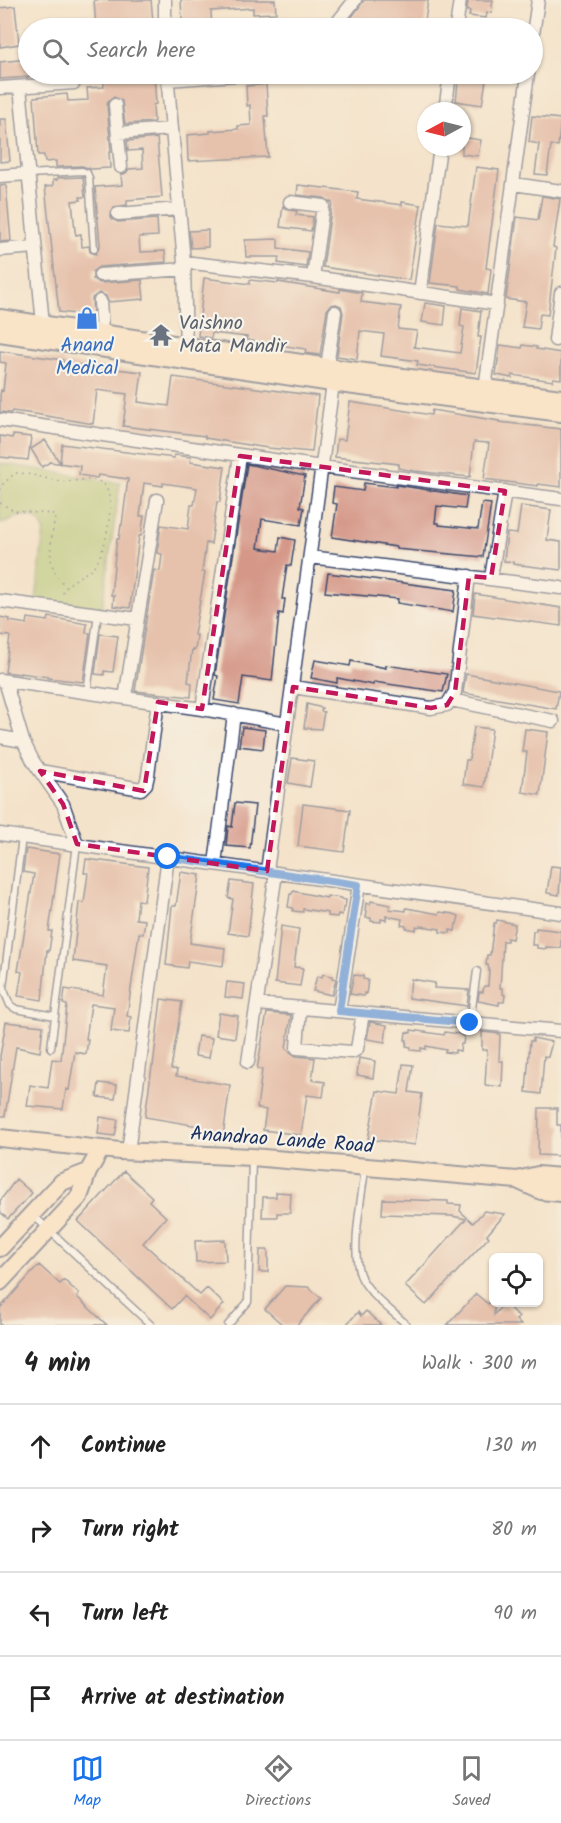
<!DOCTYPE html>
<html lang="en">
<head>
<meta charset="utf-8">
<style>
	:root { --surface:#fff; --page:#f6f6f6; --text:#222; --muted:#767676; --line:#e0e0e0; --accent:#1a73e8 }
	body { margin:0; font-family:Kalam,sans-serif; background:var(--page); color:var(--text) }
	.controls { position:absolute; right:18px; bottom:18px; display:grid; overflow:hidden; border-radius:9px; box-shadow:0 2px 4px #0004 }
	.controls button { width:54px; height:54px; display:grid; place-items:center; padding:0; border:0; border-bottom:2px solid var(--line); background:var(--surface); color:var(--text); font:30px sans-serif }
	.compass { position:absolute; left:417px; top:102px; width:54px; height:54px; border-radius:50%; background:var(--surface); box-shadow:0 2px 4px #0004; rotate:263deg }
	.stop { position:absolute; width:18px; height:18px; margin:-14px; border:4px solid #1a73e8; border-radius:50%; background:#fff }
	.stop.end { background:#1a73e8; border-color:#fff; box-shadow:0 2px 6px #0008 }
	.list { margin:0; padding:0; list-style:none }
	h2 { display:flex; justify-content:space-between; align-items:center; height:78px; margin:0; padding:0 24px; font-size:26px }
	h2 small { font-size:20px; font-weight:400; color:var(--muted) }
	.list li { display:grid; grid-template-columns:39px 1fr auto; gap:18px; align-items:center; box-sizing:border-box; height:84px; padding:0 24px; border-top:2px solid var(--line) }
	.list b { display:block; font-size:22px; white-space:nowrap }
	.list em { font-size:20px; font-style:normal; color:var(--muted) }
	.icon { flex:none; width:33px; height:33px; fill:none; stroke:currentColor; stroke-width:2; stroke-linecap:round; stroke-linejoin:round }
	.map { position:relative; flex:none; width:561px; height:1325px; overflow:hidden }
	.search { position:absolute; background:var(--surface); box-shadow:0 2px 4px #0004; left:18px; right:18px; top:18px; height:66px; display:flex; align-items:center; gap:15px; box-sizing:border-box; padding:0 21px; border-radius:33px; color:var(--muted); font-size:22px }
	.sheet { height:414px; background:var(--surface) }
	nav { display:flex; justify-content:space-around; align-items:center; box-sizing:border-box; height:84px; border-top:2px solid var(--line); background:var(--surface); font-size:16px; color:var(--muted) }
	nav a { display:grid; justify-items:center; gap:3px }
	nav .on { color:var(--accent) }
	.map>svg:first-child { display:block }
	.green { fill:#a7c36a; stroke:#617964; stroke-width:1.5 }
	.building { fill:#d59888 }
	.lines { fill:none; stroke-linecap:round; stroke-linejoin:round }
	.lane-casing { stroke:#3c4a6e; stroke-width:9 }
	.street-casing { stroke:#3c4a6e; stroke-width:15 }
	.secondary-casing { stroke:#3c4a6e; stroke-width:20 }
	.path { stroke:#3c4a6e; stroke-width:1.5; stroke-dasharray:1.5 4.5; stroke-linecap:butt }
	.lane { stroke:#fff; stroke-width:6 }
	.street { stroke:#fff; stroke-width:12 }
	.secondary { stroke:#ffe4c6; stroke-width:16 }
	.route { stroke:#1a73e8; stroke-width:8 }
	.marked { fill:none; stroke:#c2185b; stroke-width:4.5; stroke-dasharray:12 8; stroke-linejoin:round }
	.labels { text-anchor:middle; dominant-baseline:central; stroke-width:4.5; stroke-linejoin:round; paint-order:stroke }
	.worship-label { font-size:20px; fill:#5b616d; stroke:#f7f3e8; text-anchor:start }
	.shop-label { font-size:20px; fill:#366cbe; stroke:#f7f3e8 }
	.street-label { font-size:20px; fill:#1b2f5e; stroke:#f7f3e8 }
</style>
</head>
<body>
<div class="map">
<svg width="561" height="1325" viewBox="0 0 561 1325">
	<rect width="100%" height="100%" fill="#f7f3e8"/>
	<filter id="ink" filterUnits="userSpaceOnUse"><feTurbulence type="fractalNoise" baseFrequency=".0167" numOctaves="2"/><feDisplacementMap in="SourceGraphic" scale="12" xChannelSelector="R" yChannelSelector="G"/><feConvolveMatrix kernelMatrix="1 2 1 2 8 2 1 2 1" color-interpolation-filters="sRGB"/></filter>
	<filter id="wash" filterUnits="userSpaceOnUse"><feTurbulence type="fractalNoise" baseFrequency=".008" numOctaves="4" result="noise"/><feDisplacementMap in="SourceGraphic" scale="24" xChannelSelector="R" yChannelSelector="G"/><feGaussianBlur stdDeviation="1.35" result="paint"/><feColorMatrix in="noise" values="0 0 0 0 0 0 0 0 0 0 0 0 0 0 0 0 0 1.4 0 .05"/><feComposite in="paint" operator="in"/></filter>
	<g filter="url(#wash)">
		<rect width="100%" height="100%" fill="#f4e3cb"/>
		<path class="green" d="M0 463 120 483 102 609 36 601 44 530C33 506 18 518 0 523Z"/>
		<g id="blocks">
			<path class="building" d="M94 0H151L153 21H148L149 28H96Z
				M181 0H275L276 13 253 14V8L211 11 212 28H179L178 21 182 20Z
				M364 0H428L424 28H352L347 24Z
				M468 0H493L491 13 487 12 486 18 469 16 470 11H467Z
				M15 6 19 44 0 47V8Z
				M28 59 29 77 0 79V62Z
				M103 74H154L156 104 153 105 154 122 125 124 122 101 114 97 108 101 107 106 111 152H109L110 168 91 169 82 166 56 167V161L45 162 44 155H38L34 97 67 94 68 101 88 100 87 88 104 87Z
				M459 74H487L482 105 456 101Z
				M266 84 268 116H265L268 157 188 161 187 135 210 133V131L238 129V126L251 125 250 105 247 106 246 86Z
				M532 116 561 119 558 146 551 145 547 175 535 174 539 144 529 142Z
				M0 119H6L10 161 0 162Z
				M462 137 481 140 478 156 462 154Z
				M157 138 162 197 127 200V205L114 207 110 214 112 219 118 222 157 219 158 236 139 237 140 252 165 251 166 262 99 267 93 271V279L100 283 142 280 144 299 108 302 106 296 99 293 92 298 93 316 59 312 45 187 53 186V180H57V178L83 177 85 197H80L81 200 72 201 75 231 76 235 81 234 82 247 89 246 90 252 96 254 100 245 95 187 122 185 121 175 126 173 129 169 143 168 142 150 128 151 127 141Z
				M476 167 499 170 486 268 491 269 488 294 460 289V286L430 283 438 223 468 226Z
				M6 185 11 241 0 242V186Z
				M298 185 358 192 357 199 402 205V202L421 205 409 280 323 267 332 203 324 198 297 195Z
				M542 196 560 199 553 247 556 248 548 315 540 314 538 329 522 327 526 302 506 299 517 217 538 220Z
				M283 206 288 210 297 211 296 215 313 217 311 231 280 227Z
				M208 230V247L191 248 189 231Z
				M278 239V248L308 252 306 267 278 263 279 257H246L245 240Z
				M204 278 250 284V280L278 283V282L340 292V289L362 293 361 302 401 307 398 329 417 331 414 347 460 353 464 327 460 326 462 308 481 311 478 337H481L476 373 417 365 418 361 381 356 384 334 360 331 357 359 337 356 343 313 341 306 336 304 331 305 327 310 320 355 305 353 306 349 246 340 247 337 212 333 211 338 198 336Z
				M425 303 446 306 444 325 422 322Z
				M500 345 522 348 523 345 537 347 536 349 561 353V379L553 378V381L512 375V378L496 375Z
				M0 351 63 360V363L142 372 138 402 169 406 173 377 318 396 312 452 268 448 205 438V436L123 426 127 394 97 390 93 424 35 414 12 411 11 413 0 412V395L1 390 3 391 6 363 0 362Z
				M350 402 431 415 432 410 499 421V422L561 429V487L538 484V486L484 479 489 443 474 442 470 477 415 471 398 468 399 464 335 457 337 439 345 440Z
				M13 435 31 437 28 460 0 457V436L12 438Z
				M45 440 60 463 62 444 174 458V455L191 457 190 462 225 467 220 502H217L211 544 206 543 202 572H205L194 635H197L195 650 192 649 188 682 192 683 191 697 135 691 154 570 160 571 162 554 157 553 161 525 188 529 191 505H194L197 488 163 483V486L144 483 140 516H144L141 536H139L130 608 113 606 114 595H111L115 556 117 539H119L121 525H122L128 479 98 475 97 478 79 475 80 466 50 462 42 467 31 449Z
				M247 464 305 476 300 507 304 508 301 525 262 519 258 548 278 551 280 537 295 540 291 566 287 565 282 599H285L283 614 279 613 272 681 243 677 239 704 214 700 218 676 215 675Z
				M364 483 396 487V485L467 496 465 509 437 506 435 523H439V525L478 529 482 503 491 504 483 557 396 549V547L332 537 337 504 332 503 334 487 363 491Z
				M521 506 551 510 547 540 561 542V570L513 564V562L504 561 507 533 517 534Z
				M328 573 456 590 453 612 397 603 398 599 325 592Z
				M475 594 561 608V626L473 614Z
				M0 617 10 619 9 621 27 624 28 618 48 621 49 617 87 624 86 633H90L83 682 48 678 49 677 20 673V674L5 672 10 636 0 635Z
				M100 634 118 636 113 672 104 671V675L95 674Z
				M315 660 350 666 351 661 386 668V665L447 674 443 692 374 682 373 685 337 678V683L311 678Z
				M466 674 559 691 556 709 463 693Z
				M307 704 322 708 321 711 324 712 321 729 304 728Z
				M242 727 265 730 263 749 239 746Z
				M474 727 492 729 484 787 463 784 466 760H469Z
				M525 729 548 732 540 795 522 792 527 752H522Z
				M292 758 314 761 310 787 288 783Z
				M235 803 255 805 250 848 226 846 228 826 232 827Z
				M303 804 350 810 344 852 298 846Z
				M26 849 60 854 49 931H52L49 951 47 950 42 1000 18 996 22 972 18 971 34 874 23 872Z
				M86 859 148 867 144 901 138 900 136 919 145 920 143 934 139 933 127 1016 131 1017 129 1033 111 1031 114 1007 91 1004 86 1039H88L86 1054 75 1052 69 1090 66 1089 63 1109 27 1106 30 1085 48 1088 52 1059 61 1060 67 1005 63 1004 65 989 103 995 107 966 73 961 79 902 84 903 88 873H84Z
				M551 866 561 867 559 895 547 893Z
				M181 872 200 875 190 943 225 948 223 966 188 961 187 968 166 965 172 906H176Z
				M231 881 254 884 248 936 228 933 233 899 228 898Z
				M293 891 327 898V896L341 898V899L346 900 345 908H343L342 915 338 914 337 917 328 916V913L303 909V912L293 911V908L288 907 290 894H292Z
				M371 901 390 905 389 909 406 911V908L439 914 440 912 454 914 459 916 457 924H456L455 931 450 930V933L440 932V929L421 926 416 927V930L406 928V926L401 925 402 919 386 916V920L381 919V922L371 921V918H366L367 911H365L366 903 370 904Z
				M497 920 515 924 512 939 507 938V941H503L500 988H503V994L505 995 504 1002H499V1005L478 1001 479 992H483L484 986H488L489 970 488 965H486L487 955H490L494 923H496Z
				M281 926 299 929 294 967 303 968 300 986 275 983Z
				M536 928 561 931V948L546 947V949L537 948V945H532L533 931H536Z
				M323 974 332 976V978L336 979 332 995 313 991 317 976 322 977Z
				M354 975 363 976V979L368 980 366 994 364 993V996L350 994Z
				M411 979 435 983 434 988 469 990 467 1006 409 998Z
				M227 982 245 984 243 999 225 997Z
				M161 999 182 1002 171 1069 177 1070 176 1076 230 1085 223 1137 197 1134 199 1126 145 1117 152 1066H153Z
				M219 1013 238 1016 235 1038 216 1035Z
				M267 1013 291 1015 286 1049 296 1056 315 1058 312 1080 325 1082 323 1097 307 1095 301 1135 263 1130 266 1110 257 1108 262 1070 257 1069Z
				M6 1022 43 1026 40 1052 16 1047 5 1116H0V1056Z
				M370 1022 387 1025 385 1042 367 1039Z
				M411 1030 444 1035 445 1032 459 1034 464 1037 463 1044H461L460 1051 455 1050V1053L445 1052 446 1050 426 1046V1049L421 1048V1051L411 1050V1047L406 1046 407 1040H405L406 1032 411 1033Z
				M482 1032 500 1034 499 1061H503L502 1087 485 1085 487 1050H482Z
				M198 1036 212 1038 209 1058 195 1056Z
				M533 1038 552 1042 548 1057 544 1056 541 1094 526 1092 530 1041H533Z
				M359 1058 375 1061 373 1078 357 1075Z
				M403 1064 413 1065 409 1092 422 1094 415 1145 368 1139 377 1091 399 1094Z
				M99 1083 117 1085 115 1099 97 1097Z
				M539 1108H557V1125H561V1156L538 1155Z
				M100 1117 118 1120 115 1136 98 1134Z
				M124 1171 152 1197 149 1201 166 1217 143 1243 200 1295 207 1288 224 1304 210 1320 184 1296 172 1309 78 1221Z
				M16 1179 32 1193 8 1219 0 1212V1201Z
				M276 1192 291 1193 290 1213H277V1217H262L263 1197H276Z
				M383 1199 448 1201V1204L461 1205 460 1211 473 1223 484 1211 505 1214 487 1235 489 1237 426 1305 405 1286 466 1219 452 1216 382 1214Z
				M225 1240 226 1261 196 1262 195 1241Z
				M260 1250H268V1272H259Z
				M39 1265 60 1284 64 1280 79 1294 77 1297 107 1325H0V1308Z
				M285 1286 308 1287 321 1298 297 1325H283L265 1309Z
				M476 1294 488 1304 494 1298V1315L504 1303 519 1317 516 1320 521 1325H447Z
				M366 1311 381 1325H346L358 1312 361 1316Z"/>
		</g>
	</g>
	<g filter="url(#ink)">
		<use href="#blocks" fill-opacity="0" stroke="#3c4a6e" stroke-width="1.5"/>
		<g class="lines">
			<g class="lane-casing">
				<path id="lane" d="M28 174 82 171 87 173 89 178 94 249
					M87 692 98 614
					M22 837 3 988 10 1005 16 1009 55 1016
					M470 1023 477 971
					M51 1048 77 844
					M365 1169C362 1197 349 1256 362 1279 372 1297 392 1311 407 1325
					M33 1215 151 1325
					M228 1325 248 1302 252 1159"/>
			</g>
			<g class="street-casing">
				<path id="street" d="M165 0V28
					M333 28 355 0
					M456 28 460 0
					M532 41 538 0
					M167 74 184 262 186 353
					M167 80 250 74
					M20 87 43 324
					M0 88 74 83
					M115 105 121 167
					M445 111 450 74
					M118 133 171 129
					M0 176 28 174
					M514 184 561 191
					M290 202 323 206 313 277
					M118 214 178 209
					M0 250 35 247
					M184 262 313 277 497 304
					M100 275 185 269
					M420 293 440 147
					M100 301 102 332
					M555 340 561 293
					M327 367 335 312
					M484 396 528 74
					M0 420 322 467 561 499
					M310 557 561 588
					M491 578 505 491
					M0 601 137 619
					M0 680 202 709 287 724
					M5 681 23 741 33 761 63 804 77 844
					M293 687 431 708 447 705 455 692 469 576
					M125 698 157 500
					M451 700 553 721
					M202 709 240 456
					M0 737 23 741
					M40 771 141 789 146 784 148 775 158 702
					M0 834 561 913
					M215 864 234 714
					M267 871 334 376
					M257 1004 561 1031
					M300 1008 297 1048 352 1052 357 1049 363 1013
					M339 1011 359 885
					M248 1062 276 873
					M128 1152 168 857"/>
			</g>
			<g class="secondary-casing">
				<path id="secondary" d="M0 318 335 368 561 398
					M0 333 332 383 561 413
					M0 1138 120 1151 252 1157 517 1180 538 1175 561 1177
					M517 1180 541 1191 561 1193
					M0 1248 62 1182 88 1172
					M0 1282 79 1197 88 1172 101 1149"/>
			</g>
			<path class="path" d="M0 490 2 485 15 473C32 473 44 479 60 481 73 484 94 473 105 486 116 500 106 548 97 562 86 578 68 577 62 596
				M0 503 14 511 53 514 55 518C51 542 44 567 65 585"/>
			<use href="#lane" class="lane"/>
			<use href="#street" class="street"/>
			<use href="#secondary" class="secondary"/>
		</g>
	</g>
	<g class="lines" filter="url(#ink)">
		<path class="route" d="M168 857 358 885 339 1011 470 1023"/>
	</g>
	<path d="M0 0H561V1325H0ZM240 456 505 491 491 578 469 576 455 692 447 705 431 708 293 687 267 871 77 844 63 804 40 771 144 791 158 702 202 709Z" fill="#f4e3cb" fill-opacity=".55" fill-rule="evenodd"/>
	<path class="marked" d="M240 456 505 491 491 578 469 576 455 692 447 705 431 708 293 687 267 871 77 844 63 804 40 771 144 791 158 702 202 709Z"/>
	<defs>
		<g id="shop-bare" transform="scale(1.8)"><path d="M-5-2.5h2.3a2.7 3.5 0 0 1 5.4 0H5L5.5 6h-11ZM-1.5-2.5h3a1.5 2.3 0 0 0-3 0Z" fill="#3f7fe0" stroke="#f7f3e8" stroke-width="2.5" paint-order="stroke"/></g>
		<g id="temple-bare" transform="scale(1.8)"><path d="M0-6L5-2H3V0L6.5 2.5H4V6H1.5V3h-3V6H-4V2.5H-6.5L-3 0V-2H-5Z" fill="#6b7280" stroke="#f7f3e8" stroke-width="2.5" paint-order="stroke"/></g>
	</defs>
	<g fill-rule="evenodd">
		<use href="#shop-bare" x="87" y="318"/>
		<use href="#temple-bare" x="161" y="335"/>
	</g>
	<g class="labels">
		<g class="worship-label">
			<text x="179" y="324">Vaishno<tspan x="179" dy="23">Mata Mandir</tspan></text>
		</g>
		<g class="shop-label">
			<text x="87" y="346">Anand<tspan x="87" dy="23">Medical</tspan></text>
		</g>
		<g class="street-label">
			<text transform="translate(282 1141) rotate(4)">Anandrao Lande Road</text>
		</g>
	</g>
</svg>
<div class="controls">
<button><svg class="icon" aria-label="locate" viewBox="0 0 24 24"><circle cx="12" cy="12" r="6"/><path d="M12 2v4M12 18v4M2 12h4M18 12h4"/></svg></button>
</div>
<svg class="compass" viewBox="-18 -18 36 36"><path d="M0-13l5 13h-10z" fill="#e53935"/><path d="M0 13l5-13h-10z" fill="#767676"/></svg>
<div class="stop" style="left:168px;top:857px"></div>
<div class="stop end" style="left:470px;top:1023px"></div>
<div class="search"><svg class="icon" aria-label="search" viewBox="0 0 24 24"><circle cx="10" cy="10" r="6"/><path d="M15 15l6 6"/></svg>Search here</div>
</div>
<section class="sheet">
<h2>4 min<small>Walk · 300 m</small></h2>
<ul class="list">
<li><svg class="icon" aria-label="ahead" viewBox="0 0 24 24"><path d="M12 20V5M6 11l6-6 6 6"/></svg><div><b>Continue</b></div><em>130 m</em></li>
<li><svg class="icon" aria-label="right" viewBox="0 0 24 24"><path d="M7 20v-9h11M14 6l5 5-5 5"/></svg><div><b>Turn right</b></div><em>80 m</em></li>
<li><svg class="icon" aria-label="left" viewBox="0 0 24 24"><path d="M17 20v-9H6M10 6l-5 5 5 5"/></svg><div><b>Turn left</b></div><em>90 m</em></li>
<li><svg class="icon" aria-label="arrive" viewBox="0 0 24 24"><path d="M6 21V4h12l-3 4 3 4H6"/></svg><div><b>Arrive at destination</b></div></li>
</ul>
</section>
<nav>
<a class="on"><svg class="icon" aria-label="map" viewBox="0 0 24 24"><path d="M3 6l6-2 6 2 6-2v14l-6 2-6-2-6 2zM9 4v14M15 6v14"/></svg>Map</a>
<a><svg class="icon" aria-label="directions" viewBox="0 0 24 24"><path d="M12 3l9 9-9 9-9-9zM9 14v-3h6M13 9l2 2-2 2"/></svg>Directions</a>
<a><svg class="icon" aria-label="saved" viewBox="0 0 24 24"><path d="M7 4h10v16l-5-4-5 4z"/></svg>Saved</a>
</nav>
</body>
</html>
